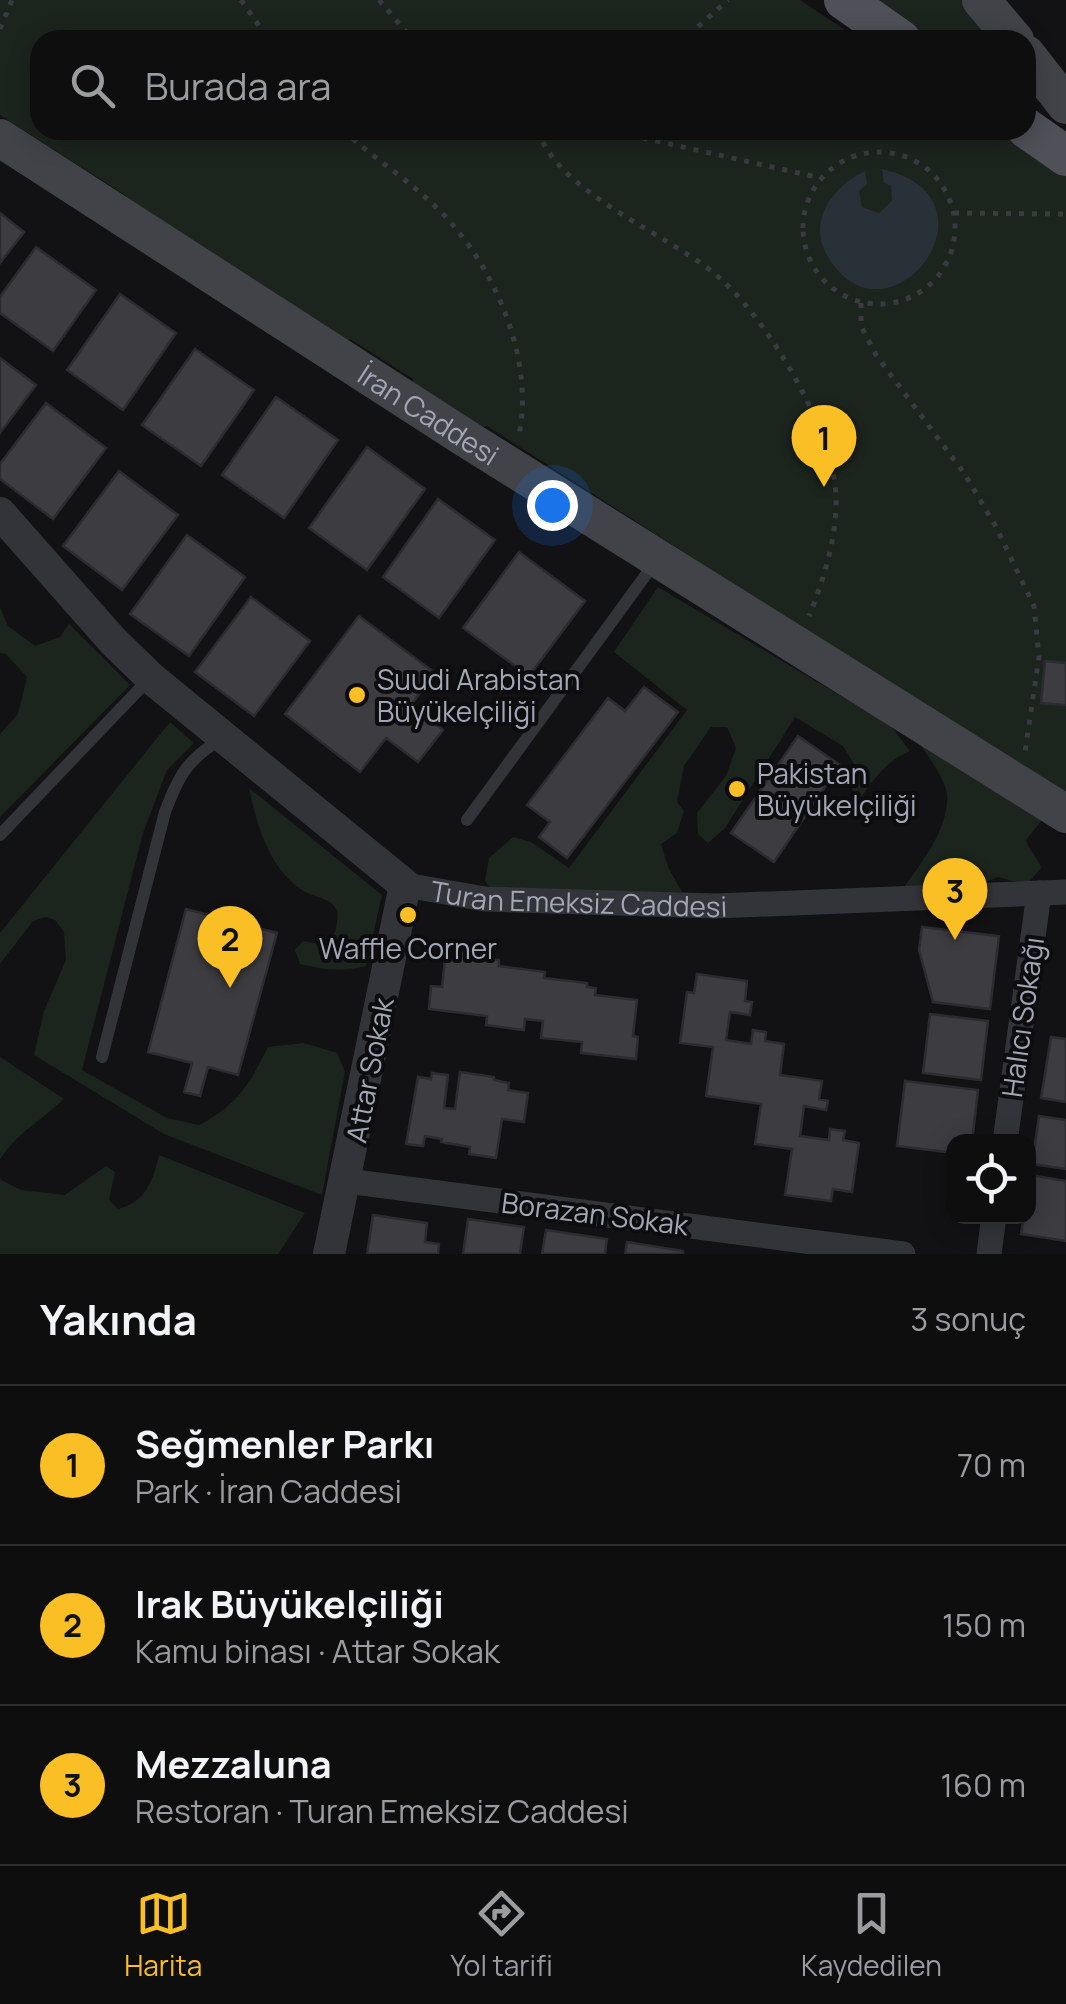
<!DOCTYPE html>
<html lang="tr">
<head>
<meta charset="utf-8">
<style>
	:root { --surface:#0e0e0f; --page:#171718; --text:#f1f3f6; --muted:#9b9c9e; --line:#2e2e2f; --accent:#fabf24 }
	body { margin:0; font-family:Manrope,sans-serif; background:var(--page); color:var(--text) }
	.controls { position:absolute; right:30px; bottom:30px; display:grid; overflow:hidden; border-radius:20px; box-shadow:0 5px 25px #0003 }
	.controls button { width:90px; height:90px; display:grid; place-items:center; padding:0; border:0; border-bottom:2px solid var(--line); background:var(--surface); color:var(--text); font:50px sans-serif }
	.you { position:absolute; left:552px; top:505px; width:35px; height:35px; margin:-25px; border:8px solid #fff; border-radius:50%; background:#1a73e8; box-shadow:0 0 0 15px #1a73e833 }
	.badge { display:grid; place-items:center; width:65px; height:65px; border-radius:50%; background:var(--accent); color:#111; font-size:32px; font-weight:700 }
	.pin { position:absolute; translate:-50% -82px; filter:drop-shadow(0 2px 5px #0008) }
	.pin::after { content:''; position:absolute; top:52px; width:35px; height:30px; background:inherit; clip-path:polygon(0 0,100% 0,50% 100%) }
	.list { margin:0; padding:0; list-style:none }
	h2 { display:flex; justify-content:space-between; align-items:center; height:130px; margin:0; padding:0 40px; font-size:42px }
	h2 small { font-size:32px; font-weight:400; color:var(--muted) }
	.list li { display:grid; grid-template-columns:65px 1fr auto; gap:30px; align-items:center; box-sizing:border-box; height:160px; padding:0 40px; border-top:2px solid var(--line) }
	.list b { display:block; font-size:38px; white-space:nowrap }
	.list p { margin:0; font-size:32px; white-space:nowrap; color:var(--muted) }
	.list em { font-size:32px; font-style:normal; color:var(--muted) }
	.icon { flex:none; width:55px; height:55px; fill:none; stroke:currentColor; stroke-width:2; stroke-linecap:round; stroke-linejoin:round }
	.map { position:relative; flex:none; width:1066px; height:1254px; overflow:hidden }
	.search { position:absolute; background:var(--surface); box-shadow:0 5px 25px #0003; left:30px; right:30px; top:30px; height:110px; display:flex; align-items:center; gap:25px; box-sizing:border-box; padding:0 35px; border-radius:30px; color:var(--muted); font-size:38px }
	.sheet { height:610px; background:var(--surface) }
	nav { display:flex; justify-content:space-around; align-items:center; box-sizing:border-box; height:140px; border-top:2px solid var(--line); background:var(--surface); font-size:28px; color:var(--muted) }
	nav a { display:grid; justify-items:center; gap:5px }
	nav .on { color:var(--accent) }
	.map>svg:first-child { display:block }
	.green { fill:#1c241e }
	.water { fill:#283038 }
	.building { fill:#3c3c41; stroke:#2c2c30; stroke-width:2.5 }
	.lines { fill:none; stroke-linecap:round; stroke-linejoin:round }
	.path { stroke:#393b40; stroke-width:5; stroke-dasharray:5 8; stroke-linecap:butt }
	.service { stroke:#333439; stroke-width:12 }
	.minor { stroke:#333439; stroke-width:25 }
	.tertiary { stroke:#333439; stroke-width:32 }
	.secondary { stroke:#414349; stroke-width:38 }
	.primary { stroke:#4f5058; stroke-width:40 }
	.poi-dot { fill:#fabf24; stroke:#0d0d0f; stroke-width:4 }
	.labels { text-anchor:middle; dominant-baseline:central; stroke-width:8; stroke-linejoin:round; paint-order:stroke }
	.street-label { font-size:28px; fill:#a3a7b5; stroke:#0d0d0f }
	.poi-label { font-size:28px; fill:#a3a7b5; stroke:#0d0d0f; text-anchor:start }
</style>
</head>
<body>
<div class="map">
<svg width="1066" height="1254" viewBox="0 0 1066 1254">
	<rect width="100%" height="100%" fill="#121214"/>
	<path class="green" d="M0 0H800L860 40H40V130H996L1066 176V797L487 426 473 428 411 393 413 379 350 339 337 344 144 220 125 195 0 115Z
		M844 0H981L1015 40H901Z
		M658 587 891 726 910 751C888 760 874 778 861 798L852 790 856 767 843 746 795 717 725 828 708 843 698 834 697 813 726 776 736 748 727 727H711L684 766 677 802 684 811 677 833 661 844 668 867 682 892 492 890 485 881 489 858 513 837 531 842 569 868 687 710 614 652Z
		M0 607 8 626 35 646 60 637 69 624 130 685 0 817V734L18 714 27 677 6 654 0 653Z
		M888 703 1042 820 1026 840C1030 852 1038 857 1041 868L1030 881 1016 882 998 877 973 887 895 900C915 870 949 833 947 795 945 771 903 723 888 703Z
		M170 722 194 743 167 770 143 833 82 1070 167 1118 199 1125C237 1105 249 1085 268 1047L304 1043 337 1053 345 1072 322 1195 164 1134 34 1055 44 1011 66 960 64 932 55 920 46 917 33 921 0 964V933Z
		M249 788 382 895 366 966C343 972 323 970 300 964L295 950 303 941 318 944 335 932C337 922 341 911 331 903 323 897 311 896 302 890 269 868 257 825 249 788Z
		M0 1057 64 1099C41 1121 19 1131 0 1159Z
		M159 1155 305 1213 278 1254H0V1176L1 1180 21 1190 65 1195 106 1166 115 1172 109 1200 118 1209C146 1202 153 1181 159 1155Z"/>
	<path class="water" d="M882 169C1010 198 888 356 828 257 806 222 833 186 865 171L867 184 859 191 862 207 879 213 892 201 891 186 884 183Z"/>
	<path class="building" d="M0 213 24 232 0 263Z
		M36 247 96 290 53 351 0 313V297Z
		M120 294 176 333 123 410 67 370Z
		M195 349 254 390 201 466 142 425Z
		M0 358 36 385 0 433Z
		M276 397 338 440 284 518 222 475Z
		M46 403 106 448 53 519 0 479V464Z
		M367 447 425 489 367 570 309 528Z
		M119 471 178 515 122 590 63 546Z
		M438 499 495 540 439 618 383 577Z
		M187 535 245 577 189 656 130 614Z
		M519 552 585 601 529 676 463 628Z
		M251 597 310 641 254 716 195 672Z
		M359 616 435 673 411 705 443 730 418 762 386 738 360 772 285 714Z
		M1045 661 1066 663V705L1041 703Z
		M644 687 678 712 567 858 539 837 550 822 527 805 608 698 625 711Z
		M798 736 840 765 774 862 731 833Z
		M186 909 277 933 238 1075 208 1067 200 1096 184 1092 192 1063 148 1052Z
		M922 927 999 936 990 1009 933 1002 919 950Z
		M446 950 491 955V959L499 960V966L545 972 544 978 587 983V987L596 988 595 995 637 1000 633 1036 638 1037 636 1059 581 1053 582 1042 541 1038 543 1021 525 1019 524 1030 486 1025 487 1016 429 1009 431 986 442 987Z
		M697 974 747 981 745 1001 752 1002 750 1015 730 1012 726 1040 751 1044 753 1030 766 1032 765 1041 784 1044 780 1075 822 1081 819 1099 828 1101 826 1110 804 1106 800 1136 829 1140 830 1129 845 1131 843 1140 859 1143 852 1192 833 1189 831 1201 785 1195 792 1149 755 1144 761 1104 706 1096 713 1047 680 1043 687 992 694 993Z
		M930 1014 988 1021 981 1080 923 1073Z
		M1051 1037 1066 1039V1102L1041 1098Z
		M460 1072 494 1077V1080L509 1083 508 1090 528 1093 524 1122 502 1119 496 1158 469 1154 470 1147 441 1142 442 1139 425 1136 423 1146 406 1144 418 1077 431 1079 432 1073 448 1075 444 1108 455 1109Z
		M905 1081 978 1090 972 1142H954V1153L897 1146Z
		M1039 1116 1066 1120V1169L1032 1164Z
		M1030 1175 1066 1181V1241L1021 1234 1024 1216H1028Z
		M373 1215 427 1223 425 1242 439 1244 438 1254H367Z
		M468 1219 524 1227 520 1254H463Z
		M546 1230 607 1239 605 1254H542Z
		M627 1242 683 1251V1254H625Z"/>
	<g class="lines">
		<path class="path" d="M241 0 269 40
			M379 0 413 40
			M0 29 12 0
			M676 40 692 32 728 0
			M343 130C373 158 409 180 438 209 493 263 535 357 519 435
			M538 130C554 183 638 222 682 251 697 260 713 271 725 283 772 327 834 432 836 497 837 537 824 579 809 616
			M539 135 615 134 643 138 821 178
			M803 228a76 76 0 1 1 152 0a76 76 0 1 1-152 0Z
			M954 213 1066 214
			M861 303V326L876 355 964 473 995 525 1034 606 1039 657 1025 752"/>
		<path class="service" d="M467 820 656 561
			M0 835 149 679
			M102 1057 165 812C179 775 187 760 221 739"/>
		<g class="minor">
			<path id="s1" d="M405 885 485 899 716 906 1066 892"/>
			<path d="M1005 1142 1039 893"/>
			<path d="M347 1181 903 1254"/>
			<path d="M989 1254 994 1216"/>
		</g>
		<path class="tertiary" d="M0 513 113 641 151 678 405 885 329 1254"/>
		<g class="secondary">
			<path d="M981 0 1015 40"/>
			<path d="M1026 54 1066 105"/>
			<path id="s2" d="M0 138 462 436 1066 814"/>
		</g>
		<path class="primary" d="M844 0 901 40
			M1026 128 1066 156"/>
	</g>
	<g class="poi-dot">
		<circle cx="357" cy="695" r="10"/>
		<circle cx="737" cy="789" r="10"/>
		<circle cx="408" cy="915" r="10"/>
	</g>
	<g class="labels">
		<g class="street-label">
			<text stroke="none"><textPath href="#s2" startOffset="510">İran Caddesi</textPath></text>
			<text stroke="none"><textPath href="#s1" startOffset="175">Turan Emeksiz Caddesi</textPath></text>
			<text transform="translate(1022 1017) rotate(-82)">Halıcı Sokağı</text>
			<text transform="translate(369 1070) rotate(-79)">Attar Sokak</text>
			<text transform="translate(595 1213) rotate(7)">Borazan Sokak</text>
		</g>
		<g class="poi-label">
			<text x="377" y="679">Suudi Arabistan<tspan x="377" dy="32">Büyükelçiliği</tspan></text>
			<text x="757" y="773">Pakistan<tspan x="757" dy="32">Büyükelçiliği</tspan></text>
			<text x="408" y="948" text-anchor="middle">Waffle Corner</text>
		</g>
	</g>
</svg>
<div class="controls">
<button><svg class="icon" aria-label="locate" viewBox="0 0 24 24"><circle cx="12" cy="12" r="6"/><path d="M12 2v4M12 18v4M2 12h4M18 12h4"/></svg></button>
</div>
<div class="you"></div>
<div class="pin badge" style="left:824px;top:487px">1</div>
<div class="pin badge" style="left:230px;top:988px">2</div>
<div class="pin badge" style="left:955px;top:940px">3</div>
<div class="search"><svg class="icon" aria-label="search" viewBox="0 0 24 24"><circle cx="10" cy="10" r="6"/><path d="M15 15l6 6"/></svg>Burada ara</div>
</div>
<section class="sheet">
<h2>Yakında<small>3 sonuç</small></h2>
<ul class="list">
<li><span class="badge">1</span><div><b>Seğmenler Parkı</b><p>Park · İran Caddesi</p></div><em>70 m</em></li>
<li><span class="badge">2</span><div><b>Irak Büyükelçiliği</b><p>Kamu binası · Attar Sokak</p></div><em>150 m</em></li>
<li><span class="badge">3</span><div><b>Mezzaluna</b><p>Restoran · Turan Emeksiz Caddesi</p></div><em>160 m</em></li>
</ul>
</section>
<nav>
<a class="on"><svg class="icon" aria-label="map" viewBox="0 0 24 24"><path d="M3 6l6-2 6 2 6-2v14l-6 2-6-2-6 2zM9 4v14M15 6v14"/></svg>Harita</a>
<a><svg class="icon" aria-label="directions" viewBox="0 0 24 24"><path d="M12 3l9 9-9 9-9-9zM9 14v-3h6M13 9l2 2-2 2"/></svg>Yol tarifi</a>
<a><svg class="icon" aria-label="saved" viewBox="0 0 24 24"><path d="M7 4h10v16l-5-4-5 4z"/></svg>Kaydedilen</a>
</nav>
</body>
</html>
